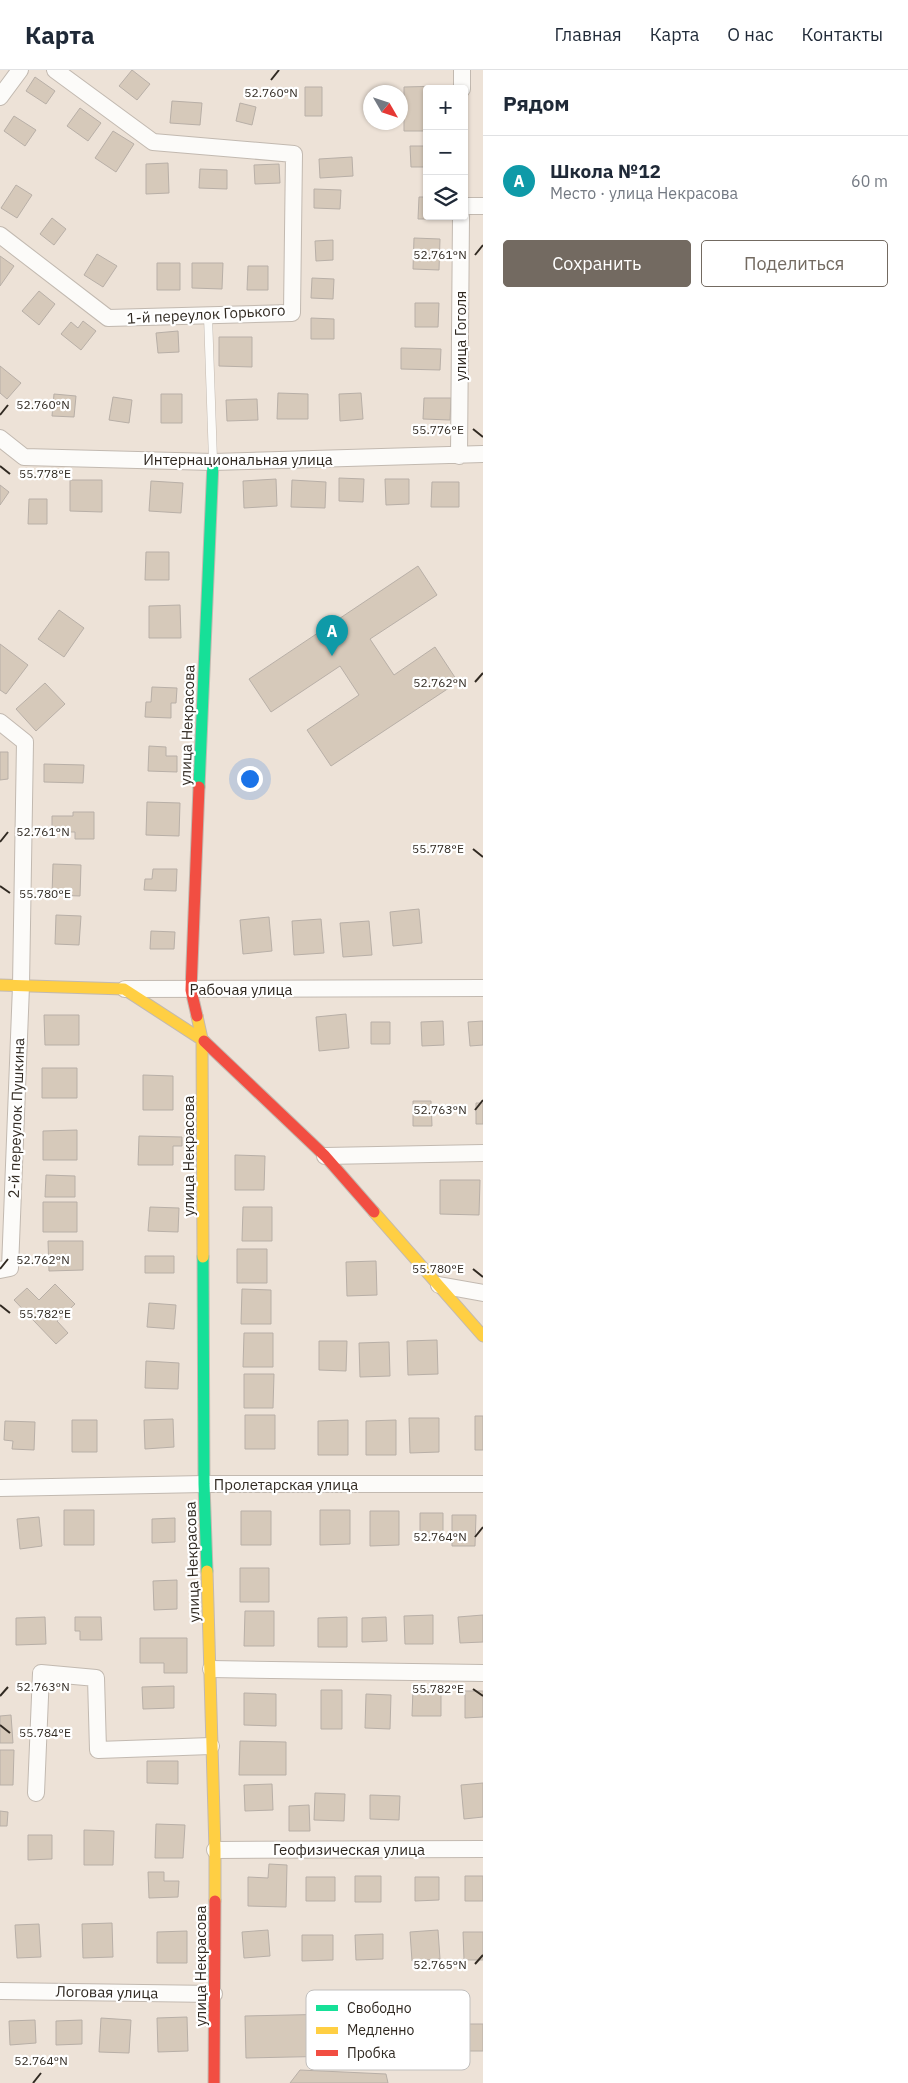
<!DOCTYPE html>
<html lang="ru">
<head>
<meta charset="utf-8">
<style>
	:root { --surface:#fff; --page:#f6f6f7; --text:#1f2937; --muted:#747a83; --line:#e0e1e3; --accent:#736a61 }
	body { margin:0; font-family:"IBM Plex Sans",sans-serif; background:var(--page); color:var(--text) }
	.controls { position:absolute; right:15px; top:15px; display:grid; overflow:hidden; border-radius:5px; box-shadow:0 1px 4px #0004 }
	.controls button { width:45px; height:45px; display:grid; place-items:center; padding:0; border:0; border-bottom:1px solid var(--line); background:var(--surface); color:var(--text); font:25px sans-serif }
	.compass { position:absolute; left:363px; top:15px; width:45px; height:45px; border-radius:50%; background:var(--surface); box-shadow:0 1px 4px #0004; rotate:129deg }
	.you { position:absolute; left:249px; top:708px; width:18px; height:18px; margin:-12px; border:4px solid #fff; border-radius:50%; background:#1a73e8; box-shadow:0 0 0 8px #1a73e833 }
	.badge { display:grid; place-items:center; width:32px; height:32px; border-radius:50%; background:var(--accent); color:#fff; font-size:16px; font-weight:700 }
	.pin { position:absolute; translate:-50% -41px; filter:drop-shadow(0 1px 2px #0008) }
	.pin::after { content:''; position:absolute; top:26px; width:18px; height:15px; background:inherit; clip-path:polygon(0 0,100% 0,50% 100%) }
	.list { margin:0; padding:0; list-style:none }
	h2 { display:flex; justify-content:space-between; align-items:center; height:65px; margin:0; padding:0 20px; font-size:21px }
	h2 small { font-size:16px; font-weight:400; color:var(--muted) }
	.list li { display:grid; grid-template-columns:32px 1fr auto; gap:15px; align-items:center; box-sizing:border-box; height:90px; padding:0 20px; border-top:1px solid var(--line) }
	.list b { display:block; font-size:19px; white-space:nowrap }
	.list p { margin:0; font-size:16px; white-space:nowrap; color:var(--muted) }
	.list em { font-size:16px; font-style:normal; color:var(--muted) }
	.actions { display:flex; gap:10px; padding:15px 20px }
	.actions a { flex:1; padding:11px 0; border:1px solid var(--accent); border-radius:5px; text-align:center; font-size:18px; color:var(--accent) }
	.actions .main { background:var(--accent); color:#fff }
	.icon { flex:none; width:28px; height:28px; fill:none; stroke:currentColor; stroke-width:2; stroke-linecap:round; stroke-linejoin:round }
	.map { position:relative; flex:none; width:483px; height:2013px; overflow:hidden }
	header { display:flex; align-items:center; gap:30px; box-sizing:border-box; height:70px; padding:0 25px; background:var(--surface); border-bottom:1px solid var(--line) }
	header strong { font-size:24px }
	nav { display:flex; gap:28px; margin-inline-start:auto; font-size:18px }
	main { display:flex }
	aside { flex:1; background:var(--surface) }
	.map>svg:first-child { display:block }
	.building { fill:#d6c9ba; stroke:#b8afa7 }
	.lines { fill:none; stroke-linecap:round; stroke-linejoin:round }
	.lane-casing { stroke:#c2b9b0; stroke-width:9 }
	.street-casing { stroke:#c2b9b0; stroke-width:18 }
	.fast-casing { stroke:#c2b9b0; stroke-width:13 }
	.slow-casing { stroke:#c2b9b0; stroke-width:13 }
	.jam-casing { stroke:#c2b9b0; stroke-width:13 }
	.lane { stroke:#fcfbf9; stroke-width:8 }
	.street { stroke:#fcfbf9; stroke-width:16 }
	.fast { stroke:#16e098; stroke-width:11 }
	.slow { stroke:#ffcf43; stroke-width:11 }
	.jam { stroke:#f24e42; stroke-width:11 }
	.ticks { fill:none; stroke:#312a22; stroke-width:2 }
	.labels { text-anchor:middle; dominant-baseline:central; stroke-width:4.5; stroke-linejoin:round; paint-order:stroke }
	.street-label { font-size:15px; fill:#312a22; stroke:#fff }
	.key { fill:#fff; stroke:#c1bfbd; stroke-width:1 }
	.key-label { font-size:14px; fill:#312a22 }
	.ticks-label { font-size:12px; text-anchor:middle; fill:#312a22; stroke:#fff; stroke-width:4.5; stroke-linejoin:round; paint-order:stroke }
</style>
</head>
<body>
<header>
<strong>Карта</strong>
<nav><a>Главная</a><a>Карта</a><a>О нас</a><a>Контакты</a></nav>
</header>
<main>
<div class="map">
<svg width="483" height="2013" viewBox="0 0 483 2013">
	<rect width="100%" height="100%" fill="#ede2d7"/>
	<path class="building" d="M132 0 150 14 137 30 119 16Z
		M35 7 55 21 46 34 26 21Z
		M443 16V19H427V61H404V17Z
		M305 17H322V46H305Z
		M172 31 202 33 200 55 170 53Z
		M240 33 256 37 252 55 236 51Z
		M80 38 101 53 88 71 67 56Z
		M14 46 36 60 25 76 4 61Z
		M113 61 134 74 116 102 95 88Z
		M410 76H427V97H411Z
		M352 87 353 106 320 108 319 89Z
		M168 93 169 123 146 124V94Z
		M279 94 280 113 255 114 254 95Z
		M200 99 227 100V119L199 118Z
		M16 115 32 125 17 148 1 138Z
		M314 119 341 120 340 139 314 138Z
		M419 127H427V146H434V149H418Z
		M52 148 66 159 54 175 40 164Z
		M414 168 440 169 439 200 413 199Z
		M333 170V190L316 191 315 171Z
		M97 184 117 196 103 217 84 205Z
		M0 186 14 196 0 216Z
		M157 193H180V220H157Z
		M192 193H223L222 219 192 218Z
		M248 196H268V220H247Z
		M312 208 334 209 333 229 311 228Z
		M39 221 55 234 39 255 22 241Z
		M415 233H439L438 257H415Z
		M311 248 334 249V269H311Z
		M83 251 96 261 81 280 61 264 71 252 78 258Z
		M178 261 179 282 158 283 156 263Z
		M219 267H252V297L219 296Z
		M401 278 441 279 440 300 401 299Z
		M0 296 21 313 7 329 0 323Z
		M278 323 308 324V349H277Z
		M361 323 363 349 340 351 339 324Z
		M54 324 76 326 74 347 52 346Z
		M161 324H182V353H161Z
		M113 327 132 330 129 353 109 350Z
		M424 328H451L450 350 423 349Z
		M257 329 258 350 227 351 226 330Z
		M339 408 364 409 363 432 339 431Z
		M276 409 277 436 244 438 243 411Z
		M385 409H409V434L386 435Z
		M70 410H102V442L70 441Z
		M292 410 326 412 325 438 291 437Z
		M151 411 183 413 181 443 149 441Z
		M432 412H459V437H431Z
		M0 415 9 422 0 435Z
		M29 429H47V454H28Z
		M146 482H169V510H145Z
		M418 496 437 525 370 569 394 605 435 577 458 612 331 696 307 660 359 625 340 596 271 642 249 609Z
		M180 535 181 568H149V536Z
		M59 540 84 558 64 587 38 569Z
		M0 574 28 595 6 624 0 620Z
		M45 613 65 634 36 661 16 639Z
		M152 617 177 618 176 633H171V648L145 647 146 632H151Z
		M149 676 166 677V686H177V702L148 701Z
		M0 682H8V709L0 710Z
		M44 694 84 695 83 713 44 712Z
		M147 732 180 733 179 766 146 765Z
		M73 742H94V769H75V762H52V746H73Z
		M53 794 81 795 80 826 52 825Z
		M153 799H177L176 821 144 820 145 809H152Z
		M419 839 422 873 393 876 390 842Z
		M56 845 81 846 79 875 55 874Z
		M269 847 272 881 243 884 240 850Z
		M321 849 324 883 294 885 292 851Z
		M369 851 372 885 343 887 340 853Z
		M151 861 175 862 174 879H150Z
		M346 944 349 978 319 981 316 947Z
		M44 945H79V975H45Z
		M443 951 444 975 422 976 421 952Z
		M483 951V975L470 976 468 952Z
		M371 952H390V974H371Z
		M42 998H77V1028H42Z
		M143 1005 173 1006V1040H143Z
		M413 1031H431L432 1056H413Z
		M476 1033H483V1054H476Z
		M77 1060V1090H43V1061Z
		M139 1066 182 1067V1076H173V1095H138Z
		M235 1085 265 1086 264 1120H235Z
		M46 1105 75 1106V1127H45Z
		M440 1110H480L479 1145 440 1144Z
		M43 1132H77V1162H43Z
		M150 1137 179 1138 178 1162 148 1161Z
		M243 1137H272V1171H242Z
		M48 1171H83V1200L49 1201Z
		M237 1179H267V1213H237Z
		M145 1186H174V1203H145Z
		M376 1191 377 1225 347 1226 346 1192Z
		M55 1214 75 1234 57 1251 68 1263 56 1274 14 1230 27 1218 39 1230Z
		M242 1219 271 1220V1254H241Z
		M149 1233 176 1235 174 1259 147 1257Z
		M244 1263H273V1297H243Z
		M437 1270 438 1304 408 1305 407 1271Z
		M319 1271H347L346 1301 319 1300Z
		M389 1272 390 1306 360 1307 359 1273Z
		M146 1291 179 1293 178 1319 145 1318Z
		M244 1304H274L273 1338H244Z
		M245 1345H275V1379H245Z
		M475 1346H483V1380H475Z
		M409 1348H439V1382L410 1383Z
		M173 1349 174 1377 145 1379 144 1350Z
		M72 1350H97V1382H72Z
		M348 1350V1385H318V1351Z
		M396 1350V1385H366V1351Z
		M5 1351 35 1352 34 1380 12 1379 13 1371 4 1370Z
		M64 1440H94V1475H64Z
		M320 1440H350V1474L320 1475Z
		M241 1441H271V1475H241Z
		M370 1441H399V1475L370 1476Z
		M420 1443H443V1470H420Z
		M452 1445H476L475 1476H452Z
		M39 1447 42 1476 20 1479 17 1449Z
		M175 1448V1472L152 1473V1449Z
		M240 1498H269V1532H240Z
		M177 1510V1539L154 1540 153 1511Z
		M245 1541H274V1576H244Z
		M433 1545V1574H405L404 1546Z
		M483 1545V1572L460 1573 458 1547Z
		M45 1547 46 1574 16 1575V1548Z
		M75 1547H101L102 1570H80V1561H75Z
		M347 1547V1577H318V1548Z
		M386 1547 387 1571 362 1572V1548Z
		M140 1568H187V1603H164V1593H140Z
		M174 1616V1638L143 1639 142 1617Z
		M413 1619 441 1620V1646H412Z
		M321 1620H342V1659H321Z
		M465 1621H483V1647L465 1648Z
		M244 1623 276 1624V1656L244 1655Z
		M366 1624 391 1625 390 1659 365 1658Z
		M11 1645 13 1673H0V1646Z
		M240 1671 286 1672V1705H239Z
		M0 1680H14L13 1715H0Z
		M147 1691H178V1714L147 1713Z
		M483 1713V1747L464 1749 461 1715Z
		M272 1714 273 1740 245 1741 244 1715Z
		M315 1723 345 1724 344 1751 314 1750Z
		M370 1725 400 1726 399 1750 370 1749Z
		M309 1735 310 1761H289V1736Z
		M0 1741 8 1742 7 1756H0Z
		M156 1754 185 1755 183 1788H155Z
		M84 1760 114 1761 113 1795H84Z
		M28 1765H52V1789L28 1790Z
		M269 1794 287 1795 286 1837 248 1836V1807L268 1808Z
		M148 1802H164V1811H179L178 1827 149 1828Z
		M355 1806H381V1832H355Z
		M465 1806H483V1831H465Z
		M306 1807H335V1831H306Z
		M415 1807H439V1830L415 1831Z
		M112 1853 113 1887 83 1888 82 1854Z
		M39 1854 41 1887 17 1888 15 1855Z
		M268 1860 270 1886 244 1888 242 1862Z
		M438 1860 440 1889 412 1891 410 1862Z
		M187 1861V1893H157V1862Z
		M463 1862H483V1890H464Z
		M383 1864V1889L356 1890 355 1865Z
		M302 1865H333V1890L302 1891Z
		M429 1942 430 1984 246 1988 245 1946Z
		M187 1947 188 1981 158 1982 157 1948Z
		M101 1948 131 1950 129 1983 99 1982Z
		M35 1950 36 1973 10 1975 9 1951Z
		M82 1950V1974L56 1975V1951Z
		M466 1954H483V1981H466Z
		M300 2000 386 2004 388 2013H290Z"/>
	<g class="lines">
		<g class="lane-casing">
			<path id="lane" d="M208 246 213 390"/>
		</g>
		<g class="street-casing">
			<path id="street" d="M462 19V0
				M0 27 20 0
				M464 136H483
				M0 165 108 248 292 243 294 84 153 72 55 0
				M0 368 24 387 213 392 483 384
				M459 386 461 146
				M0 652 25 672 21 916 10 1198 0 1200
				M125 919 483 918
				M325 1086 483 1083
				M439 1215 483 1223
				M0 1418 204 1414H483
				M211 1599 483 1603
				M36 1723 41 1603 96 1608 98 1680 211 1676
				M215 1780 483 1779
				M0 1921 214 1924"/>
		</g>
		<g class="fast-casing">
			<path id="fast" d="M199 717 213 392
				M203 1187 204 1414 207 1501"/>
		</g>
		<g class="slow-casing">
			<path id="slow" d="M0 915 124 919 204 971
				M197 946 202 969 203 1187
				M374 1142 483 1266
				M207 1501 215 1780V1831"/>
		</g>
		<g class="jam-casing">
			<path id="jam" d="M197 946 191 920 199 717
				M204 971 325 1086 374 1142
				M214 2013 215 1831"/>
		</g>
		<use href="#lane" class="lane"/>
		<use href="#street" class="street"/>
		<use href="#fast" class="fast"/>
		<use href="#slow" class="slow"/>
		<use href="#jam" class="jam"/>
	</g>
	<path class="ticks" d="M271 10 279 0M475 185 483 175M0 345 8 335M473 359 483 367M0 396 10 404M475 612 483 603M0 772 8 762M473 779 483 787M0 816 10 823M475 1040 483 1030M0 1199 8 1189M473 1199 483 1207M0 1235 10 1243M475 1467 483 1457M473 1619 483 1626M0 1626 8 1617M0 1655 10 1663M475 1894 483 1885M33 2013 41 2003"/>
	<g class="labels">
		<g class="street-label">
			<text transform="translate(206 244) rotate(-3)">1-й переулок Горького</text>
			<text transform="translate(460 266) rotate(-90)">улица Гоголя</text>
			<text x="238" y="389">Интернациональная улица</text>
			<text transform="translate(187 655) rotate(-88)">улица Некрасова</text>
			<text x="241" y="919">Рабочая улица</text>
			<text transform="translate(16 1048) rotate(-88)">2-й переулок Пушкина</text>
			<text transform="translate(188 1086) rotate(-90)">улица Некрасова</text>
			<text x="286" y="1414">Пролетарская улица</text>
			<text transform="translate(192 1492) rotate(-92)">улица Некрасова</text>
			<text x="349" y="1779">Геофизическая улица</text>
			<text transform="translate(200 1896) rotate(-90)">улица Некрасова</text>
			<text transform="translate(107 1922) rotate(1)">Логовая улица</text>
		</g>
	</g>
	<rect x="306" y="1920" width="164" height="80" rx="8" class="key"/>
	<rect x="316" y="1935" width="22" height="6" fill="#16e098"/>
	<rect x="316" y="1957" width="22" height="7" fill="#ffcf43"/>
	<rect x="316" y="1980" width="22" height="6" fill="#f24e42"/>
	<g class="key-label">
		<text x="347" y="1943">Свободно</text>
		<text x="347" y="1965">Медленно</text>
		<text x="347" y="1988">Пробка</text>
	</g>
	<g class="ticks-label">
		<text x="271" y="27">52.760°N</text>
		<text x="440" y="189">52.761°N</text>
		<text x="43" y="339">52.760°N</text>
		<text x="438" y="364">55.776°E</text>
		<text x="45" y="408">55.778°E</text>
		<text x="440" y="617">52.762°N</text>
		<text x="43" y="766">52.761°N</text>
		<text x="438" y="783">55.778°E</text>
		<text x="45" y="828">55.780°E</text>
		<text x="440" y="1044">52.763°N</text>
		<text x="43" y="1194">52.762°N</text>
		<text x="438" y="1203">55.780°E</text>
		<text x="45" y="1248">55.782°E</text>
		<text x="440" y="1471">52.764°N</text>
		<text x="43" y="1621">52.763°N</text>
		<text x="438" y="1623">55.782°E</text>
		<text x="45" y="1667">55.784°E</text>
		<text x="440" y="1899">52.765°N</text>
		<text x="41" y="1995">52.764°N</text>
	</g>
</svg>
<div class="controls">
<button>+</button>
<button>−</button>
<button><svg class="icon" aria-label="layers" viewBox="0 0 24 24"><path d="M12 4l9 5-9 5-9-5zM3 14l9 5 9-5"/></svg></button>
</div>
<svg class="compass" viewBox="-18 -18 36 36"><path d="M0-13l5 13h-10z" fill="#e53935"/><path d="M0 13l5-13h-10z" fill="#747a83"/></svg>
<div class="you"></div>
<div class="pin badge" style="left:332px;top:586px;background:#0f9aa8">A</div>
</div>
<aside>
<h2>Рядом<small></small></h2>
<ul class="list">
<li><span class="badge" style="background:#0f9aa8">A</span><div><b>Школа №12</b><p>Место · улица Некрасова</p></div><em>60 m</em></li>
</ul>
<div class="actions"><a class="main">Сохранить</a><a>Поделиться</a></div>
</aside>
</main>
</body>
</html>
